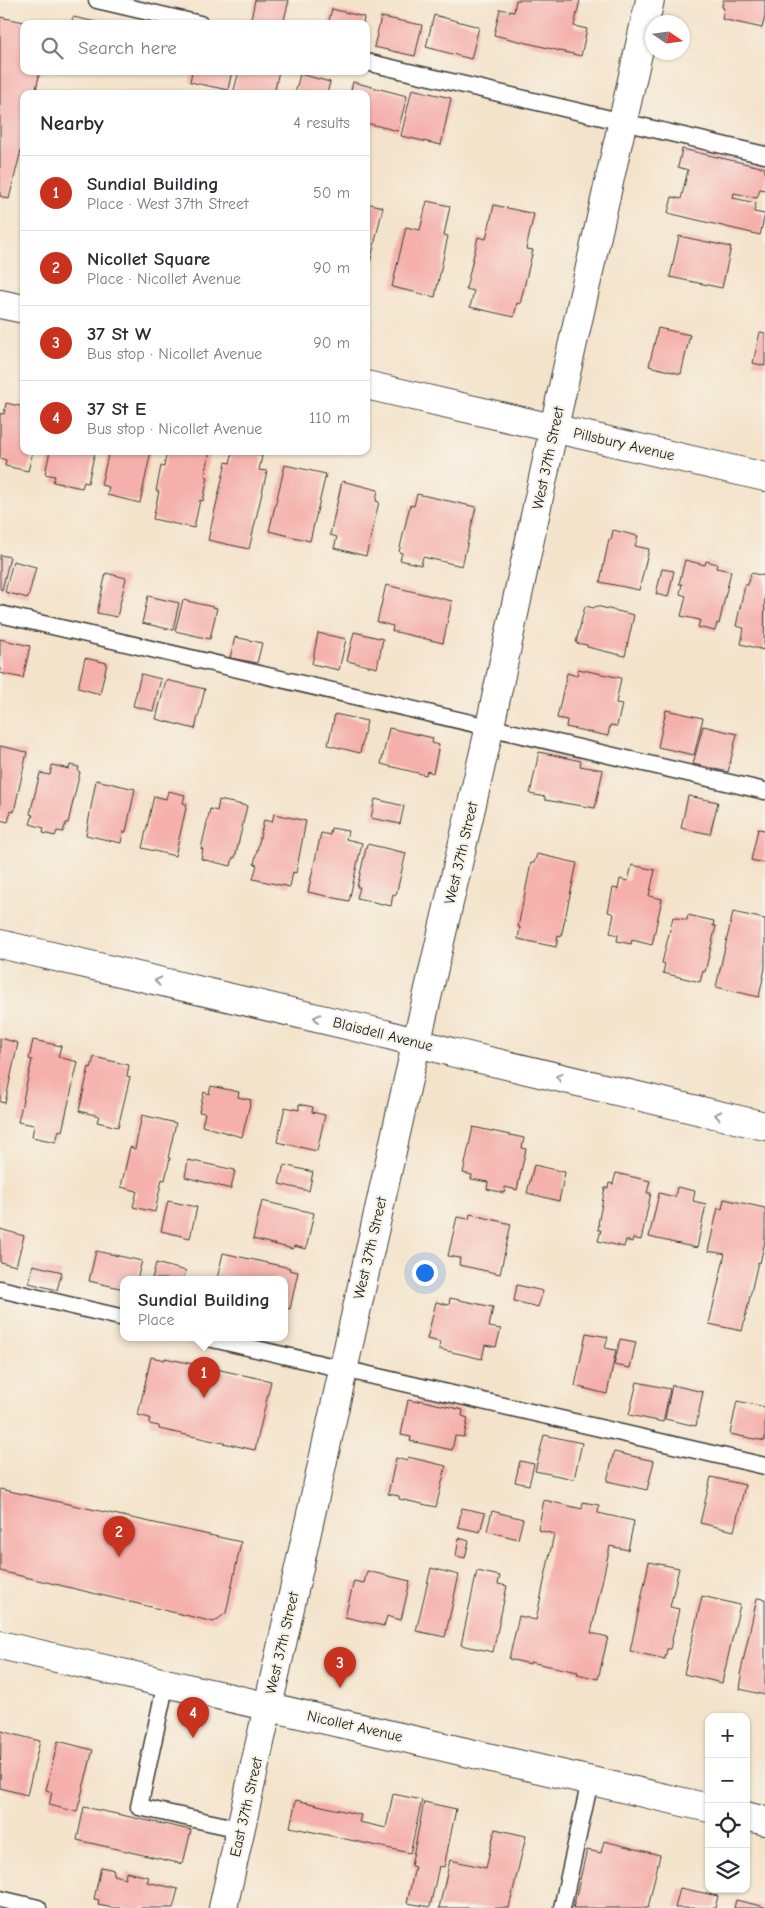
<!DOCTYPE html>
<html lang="en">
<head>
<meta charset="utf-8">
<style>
	:root { --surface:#fff; --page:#f2f2f3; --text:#2b2b33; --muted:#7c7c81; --line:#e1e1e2; --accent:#c8321e }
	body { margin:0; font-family:"Comic Neue",sans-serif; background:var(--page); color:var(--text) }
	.controls { position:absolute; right:15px; bottom:15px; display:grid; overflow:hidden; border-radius:10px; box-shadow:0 1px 4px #0004 }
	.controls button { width:45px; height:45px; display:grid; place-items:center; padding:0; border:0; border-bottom:1px solid var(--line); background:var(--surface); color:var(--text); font:25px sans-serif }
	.compass { position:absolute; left:645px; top:15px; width:45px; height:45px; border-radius:50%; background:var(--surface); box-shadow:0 1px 4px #0004; rotate:103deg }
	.you { position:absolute; left:424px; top:1272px; width:18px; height:18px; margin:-12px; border:4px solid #fff; border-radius:50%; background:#1a73e8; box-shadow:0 0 0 8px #1a73e833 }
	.badge { display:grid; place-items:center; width:32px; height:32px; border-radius:50%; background:var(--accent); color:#fff; font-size:16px; font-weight:700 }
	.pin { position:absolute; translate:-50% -41px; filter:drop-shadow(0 1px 2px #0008) }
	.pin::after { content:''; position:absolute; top:26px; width:18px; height:15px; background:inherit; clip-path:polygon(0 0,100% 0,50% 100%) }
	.popup { position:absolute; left:120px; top:1276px; width:168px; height:65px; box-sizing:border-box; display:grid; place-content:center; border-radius:10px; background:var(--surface); filter:drop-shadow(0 1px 4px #0005); font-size:16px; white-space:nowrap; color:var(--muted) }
	.popup b { font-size:19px; color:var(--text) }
	.popup::after { content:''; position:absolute; left:50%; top:100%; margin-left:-10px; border:10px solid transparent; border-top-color:var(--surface) }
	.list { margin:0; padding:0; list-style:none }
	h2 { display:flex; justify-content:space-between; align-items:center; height:65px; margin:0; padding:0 20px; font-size:21px }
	h2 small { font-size:16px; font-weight:400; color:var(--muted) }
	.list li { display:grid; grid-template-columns:32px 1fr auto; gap:15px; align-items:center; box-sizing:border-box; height:75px; padding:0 20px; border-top:1px solid var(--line) }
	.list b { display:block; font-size:19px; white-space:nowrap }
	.list p { margin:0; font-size:16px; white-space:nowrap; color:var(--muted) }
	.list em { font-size:16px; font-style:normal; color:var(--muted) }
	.icon { flex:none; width:28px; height:28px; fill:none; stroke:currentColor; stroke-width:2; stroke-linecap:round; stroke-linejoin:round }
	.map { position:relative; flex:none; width:765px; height:1908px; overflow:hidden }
	.search { position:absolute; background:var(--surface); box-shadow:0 1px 4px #0004; left:20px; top:20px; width:350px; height:55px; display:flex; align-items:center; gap:12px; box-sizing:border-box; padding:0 18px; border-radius:10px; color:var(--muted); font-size:19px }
	.panel { position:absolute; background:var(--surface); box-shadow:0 1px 4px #0004; left:20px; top:90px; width:350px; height:365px; border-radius:10px }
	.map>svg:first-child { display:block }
	.building { fill:#f5b0ac }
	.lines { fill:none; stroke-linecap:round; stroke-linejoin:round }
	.service-casing { stroke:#3c3a36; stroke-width:19 }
	.minor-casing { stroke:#3c3a36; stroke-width:30 }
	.secondary-casing { stroke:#3c3a36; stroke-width:30 }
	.service { stroke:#fff; stroke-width:16 }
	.minor { stroke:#fff; stroke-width:28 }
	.secondary { stroke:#fff; stroke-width:28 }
	.oneway { stroke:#999 }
	.labels { text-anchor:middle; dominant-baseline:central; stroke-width:4.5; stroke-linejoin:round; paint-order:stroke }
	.street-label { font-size:15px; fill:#1c1c1c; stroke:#f7f3e8 }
</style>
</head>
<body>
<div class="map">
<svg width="765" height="1908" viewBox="0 0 765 1908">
	<rect width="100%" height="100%" fill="#f7f3e8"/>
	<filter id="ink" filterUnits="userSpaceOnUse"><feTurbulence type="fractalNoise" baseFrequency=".02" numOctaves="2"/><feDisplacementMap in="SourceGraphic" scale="10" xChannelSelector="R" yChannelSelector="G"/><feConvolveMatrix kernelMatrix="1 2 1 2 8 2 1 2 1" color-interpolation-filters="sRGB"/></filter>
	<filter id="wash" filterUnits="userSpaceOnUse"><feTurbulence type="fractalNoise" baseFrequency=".0096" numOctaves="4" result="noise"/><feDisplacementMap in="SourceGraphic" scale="20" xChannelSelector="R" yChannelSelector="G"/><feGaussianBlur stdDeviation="1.12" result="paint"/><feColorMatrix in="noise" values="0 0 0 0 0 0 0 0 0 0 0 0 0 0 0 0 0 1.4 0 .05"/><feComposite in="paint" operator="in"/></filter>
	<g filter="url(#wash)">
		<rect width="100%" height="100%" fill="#f4e3cb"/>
		<g id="blocks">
			<path class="building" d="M255 0H289L283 24H250Z
				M516 0H580L574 26 587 29 581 56 494 35 500 9 514 12Z
				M723 0H765V17L762 28 722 19 724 8 722 7Z
				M332 9 364 17 363 24H328Z
				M434 15 479 27 471 59 426 47Z
				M0 17 24 22V71H40L35 94H24V138L9 199 0 196Z
				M73 17 101 23 100 24H71Z
				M381 17 422 25 415 56 374 47Z
				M192 71H232L228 90 190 82Z
				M239 71H279L274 94H233Z
				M300 74 330 82 327 94H295Z
				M353 82 407 96 398 131 366 123V94H350Z
				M412 89 451 98 441 145 401 136Z
				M682 149 765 168V190L760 189 757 198 734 193 733 198 756 203 754 212 765 214 760 235 668 213 672 197 681 199 688 170 678 167Z
				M427 201 450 206 444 235 448 236 435 297 392 287 406 227 420 230Z
				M366 203 383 207 367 276H366Z
				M494 205 534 214 526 249 533 250 520 304 517 303 514 317 470 307 474 291 466 289 478 237 486 239Z
				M679 236 731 247 722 288 670 277Z
				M658 328 690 335 681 374 649 366Z
				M760 332 765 333V366L753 363Z
				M6 403 24 407V451H33L28 471 5 466 6 460 0 458V416L1 413 4 414Z
				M50 451H95L88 483 84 482 82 488 53 482 55 476 45 474Z
				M109 451H151L140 503 107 495 109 487 101 485Z
				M167 451H210L205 476 208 477 203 501 200 500 194 528 153 519 159 491H156L161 466 164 467Z
				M233 451H242L262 456 259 470 267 471 249 549 208 540 226 462 230 463Z
				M285 465 326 474 310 541 269 531Z
				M342 481 378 490 376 501 379 502 366 556 334 548 337 537 330 535Z
				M417 494 476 507 462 566 423 557 421 565 400 560 402 553 399 552 410 505 414 506Z
				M613 530 638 536 635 546 649 549 639 590 600 582 609 539 611 540Z
				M0 555 10 557 2 590 0 589Z
				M685 560 705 565 706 561 717 564 716 568 731 571 719 624 717 623 715 631 698 627 700 620 681 616 686 596 680 594 682 584H679Z
				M13 561 36 567 28 598 5 592Z
				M662 569 674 571 668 597 656 594Z
				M106 573 126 578 117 617 97 613Z
				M751 573 765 576 764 650 741 644 744 628 736 626 745 585H748Z
				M386 585 452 601 443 643 392 631 393 626 377 622Z
				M148 596 179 603 173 630 142 623Z
				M183 600 217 608 210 639 175 631Z
				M585 606 594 608 596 606 634 615 625 656 587 647V645L576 643Z
				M354 632 383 639 377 668 347 661Z
				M318 633 346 639 339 670 312 664Z
				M235 637 262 643 257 663 230 658Z
				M0 639 30 646 23 678 0 673Z
				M85 658 107 663 100 694 78 688Z
				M578 669 621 678 616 703 622 704 617 726 610 725 608 736 566 727 567 720 557 718 567 673 577 676Z
				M141 674 161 679 153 711 133 706Z
				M166 680 205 689 195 729 156 719Z
				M666 710 703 718 694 755 658 747Z
				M335 714 367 721 360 753 328 745Z
				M703 726 737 734 728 772 693 764Z
				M389 728 433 738 432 743 439 745 433 773 427 771 426 775 381 764Z
				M0 746 27 752 14 812 11 811 8 822 0 820Z
				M539 752 581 761 580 766 603 770 595 808 545 800V797L530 794Z
				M52 765 69 769 70 765 79 767 78 771 80 772 68 823H66L63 832 57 831 55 836 43 833 44 828 30 824 33 815 30 814 40 773 50 775Z
				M96 780 135 789 126 832H123L121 843 86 835Z
				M168 791 185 795 183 803 187 804 175 856 142 848 154 796 166 799Z
				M688 796 718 802 710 834 681 828Z
				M375 799 404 806 400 824 371 818Z
				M219 800 247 806 235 858 233 857 231 866 201 859 203 849H201L210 809 217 811Z
				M274 814 306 821 296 873 293 872 290 887 253 879 257 865 254 864 264 820 272 822Z
				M331 828 348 831 346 839 362 843 349 901 308 892 321 833 330 835Z
				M758 829 765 830V863L751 860Z
				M367 844 406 853 396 895 393 894 391 906 357 898 360 887H357Z
				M537 854 577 863 561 937 558 936 556 947 518 939 520 927H518L531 863H534Z
				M632 865 655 870 649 896 662 899 652 945 632 940 631 944 617 941 618 935 610 933 614 914 608 912 613 888 618 889 620 879 628 881Z
				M733 912 765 919V968L759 997 716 987Z
				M688 915 714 921 713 926H716L705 972 703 971 700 982 663 973 665 964 662 963 673 917 687 920Z
				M0 1038 18 1043 5 1103 0 1102Z
				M33 1040 61 1046 58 1057 78 1062 62 1131 59 1130 56 1142 32 1137 34 1125 18 1122 32 1060 29 1059Z
				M94 1057 129 1065 127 1076 130 1077 118 1127 97 1122 99 1116 79 1111 89 1067 91 1068Z
				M211 1086 239 1092 238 1097 251 1100 242 1137 202 1126 205 1113 199 1112 204 1092 209 1094Z
				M299 1104 313 1107 312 1112 325 1115 317 1151 277 1142 285 1107 299 1110Z
				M142 1115 176 1123 168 1158H170L165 1180 162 1179 155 1212 133 1207 137 1191 121 1187 130 1147 135 1149Z
				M473 1127 524 1138 522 1148 526 1149 517 1190 505 1187 504 1193 487 1189 488 1182 471 1179 472 1175 463 1173Z
				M188 1160 235 1170 231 1189 185 1177Z
				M284 1165 313 1172 309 1191 279 1184Z
				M534 1165 565 1172 559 1201 527 1193Z
				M616 1173 650 1181 647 1193H651L641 1240 633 1238 632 1242 626 1240 624 1247 598 1241 601 1230H598L599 1224H598L605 1188H608L609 1183 613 1184Z
				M677 1187 695 1191 693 1201 706 1204 697 1248 649 1237 659 1193 675 1197Z
				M724 1199 765 1208V1241L760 1263 758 1262 742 1331 709 1324 725 1254 708 1251 718 1208 722 1209Z
				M168 1201 197 1207 190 1238 161 1231Z
				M262 1201 314 1213 306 1249 294 1246 293 1249 253 1239Z
				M470 1214 511 1224 500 1274 459 1265 460 1258 448 1256 457 1217 469 1219Z
				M0 1229 24 1236 16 1266 0 1262Z
				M96 1251 142 1261 137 1279H124V1289L89 1281Z
				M223 1253 290 1268 289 1270 298 1272 290 1309 284 1307V1279H217Z
				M156 1263 186 1271 183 1279H152Z
				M33 1265 62 1272 57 1290 29 1283Z
				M517 1285 543 1291 538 1307 514 1301Z
				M450 1298 493 1307 489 1327 501 1329 496 1347 485 1345 482 1359 439 1349 440 1342 427 1339 436 1302 449 1305Z
				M586 1333 608 1337 605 1348 616 1350 607 1394 575 1386Z
				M620 1339 636 1342 630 1368 614 1365Z
				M151 1357 165 1360V1358L271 1381 255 1450 159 1429V1426L149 1424 150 1418 138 1415Z
				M637 1382 670 1389 663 1422 629 1415Z
				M672 1385 703 1392 696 1426 665 1419Z
				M408 1400 419 1402V1400L463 1410 462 1416 468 1418 464 1437 455 1436 452 1450 410 1441 411 1437 401 1435Z
				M737 1401 765 1407V1441L730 1434Z
				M544 1435 582 1443 574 1479 535 1471Z
				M614 1452 654 1461 647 1490 607 1481Z
				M408 1457 446 1466 436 1507 399 1499V1496L388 1494 396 1458 407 1461Z
				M520 1461 534 1464 529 1485 515 1482Z
				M711 1477 745 1485 734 1531 700 1523Z
				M0 1489 241 1542 226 1613 214 1622 0 1571Z
				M544 1500 582 1509 583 1502 599 1505 598 1513 634 1521 628 1550 610 1546 591 1633 608 1637 598 1679 577 1674 578 1672 530 1662V1664L509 1659 519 1616 536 1620 554 1534 538 1530Z
				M462 1508 485 1513 480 1532 458 1527Z
				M492 1511 523 1519 518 1539 487 1531Z
				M459 1538 469 1541 465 1558 456 1556Z
				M649 1562 679 1568 670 1607 679 1609 670 1649H667L665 1659 630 1651Z
				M431 1568 459 1575 445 1637 416 1631Z
				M367 1571 410 1581 401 1620 387 1616 384 1626 345 1617 354 1581 364 1583Z
				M477 1571 500 1576 498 1584 507 1586 493 1652 461 1645Z
				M702 1596 740 1605 722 1683 684 1674Z
				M757 1598 765 1599V1695L740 1689 742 1676 740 1675Z
				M1 1731 40 1741 27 1795 0 1788Z
				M58 1741 93 1750 77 1812 49 1805 52 1792 46 1790Z
				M393 1794 422 1800 410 1853 290 1827 296 1800 361 1815 359 1822 386 1828Z
				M424 1802 456 1809 444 1867 439 1866 430 1907 407 1903 415 1867 411 1866Z
				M84 1807 191 1830 183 1864 77 1840Z
				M495 1829 526 1836 509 1908H439L450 1860 486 1868Z
				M604 1841 660 1855 648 1908H573L587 1850 601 1853Z
				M101 1867 114 1870 113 1875 125 1878 126 1872 149 1877 147 1882 178 1889 173 1908H113L98 1905 99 1900 94 1899Z
				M680 1888 718 1896 715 1908H675Z
				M736 1900 765 1907V1908H734Z"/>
		</g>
	</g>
	<g filter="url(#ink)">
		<use href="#blocks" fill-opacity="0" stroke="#3c3a36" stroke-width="1"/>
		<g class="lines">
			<g class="service-casing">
				<path id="service" d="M97 0 200 24
					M366 62 765 155
					M0 614 765 791
					M0 1289 124 1318
					M204 1337 765 1466
					M166 1682 139 1807 240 1829
					M0 1899 38 1908
					M562 1908 590 1781"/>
			</g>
			<g class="minor-casing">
				<path id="minor" d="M0 304 24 309
					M366 385 765 477
					M0 944 385 1034 451 1052 765 1126
					M223 1908 407 1084 490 726 554 427 650 0"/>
			</g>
			<g class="secondary-casing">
				<path id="secondary" d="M0 1645 709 1808
					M746 1816 765 1821"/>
			</g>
			<use href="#service" class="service"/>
			<use href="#minor" class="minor"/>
			<use href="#secondary" class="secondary"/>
		</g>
		<defs><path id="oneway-chevron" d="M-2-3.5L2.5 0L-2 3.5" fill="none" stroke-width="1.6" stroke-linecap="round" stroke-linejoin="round" transform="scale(1.25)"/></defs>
		<g class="oneway">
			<use href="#oneway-chevron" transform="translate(158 981) rotate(-167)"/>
			<use href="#oneway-chevron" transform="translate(317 1018) rotate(-167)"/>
			<use href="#oneway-chevron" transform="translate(559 1077) rotate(-167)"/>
			<use href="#oneway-chevron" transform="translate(718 1115) rotate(-167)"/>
		</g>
	</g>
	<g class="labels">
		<g class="street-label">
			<text transform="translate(624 444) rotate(13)">Pillsbury Avenue</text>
			<text transform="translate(548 458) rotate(-78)">West 37th Street</text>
			<text transform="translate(461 853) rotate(-77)">West 37th Street</text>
			<text transform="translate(383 1034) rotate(14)">Blaisdell Avenue</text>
			<text transform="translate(370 1248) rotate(-77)">West 37th Street</text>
			<text transform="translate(282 1643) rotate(-77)">West 37th Street</text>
			<text transform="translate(355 1726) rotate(13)">Nicollet Avenue</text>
			<text transform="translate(246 1807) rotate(-77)">East 37th Street</text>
		</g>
	</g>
</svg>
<div class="controls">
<button>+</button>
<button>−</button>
<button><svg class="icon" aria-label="locate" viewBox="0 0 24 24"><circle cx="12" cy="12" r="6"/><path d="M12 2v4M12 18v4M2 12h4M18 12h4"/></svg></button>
<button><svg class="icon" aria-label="layers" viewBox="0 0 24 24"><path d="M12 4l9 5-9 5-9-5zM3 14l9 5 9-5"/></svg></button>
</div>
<svg class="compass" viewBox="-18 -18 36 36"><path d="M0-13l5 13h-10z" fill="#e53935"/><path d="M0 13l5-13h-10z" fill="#7c7c81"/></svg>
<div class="you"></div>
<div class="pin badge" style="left:204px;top:1398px">1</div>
<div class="popup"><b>Sundial Building</b>Place</div>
<div class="pin badge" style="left:119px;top:1557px">2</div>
<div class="pin badge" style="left:340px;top:1688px">3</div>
<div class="pin badge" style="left:193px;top:1738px">4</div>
<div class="search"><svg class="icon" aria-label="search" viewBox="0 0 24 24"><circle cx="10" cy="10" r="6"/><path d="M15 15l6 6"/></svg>Search here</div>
<section class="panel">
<h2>Nearby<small>4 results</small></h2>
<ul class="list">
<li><span class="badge">1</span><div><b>Sundial Building</b><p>Place · West 37th Street</p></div><em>50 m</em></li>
<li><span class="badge">2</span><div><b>Nicollet Square</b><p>Place · Nicollet Avenue</p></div><em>90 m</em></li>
<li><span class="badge">3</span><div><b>37 St W</b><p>Bus stop · Nicollet Avenue</p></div><em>90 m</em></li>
<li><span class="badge">4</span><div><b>37 St E</b><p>Bus stop · Nicollet Avenue</p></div><em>110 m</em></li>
</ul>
</section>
</div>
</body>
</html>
